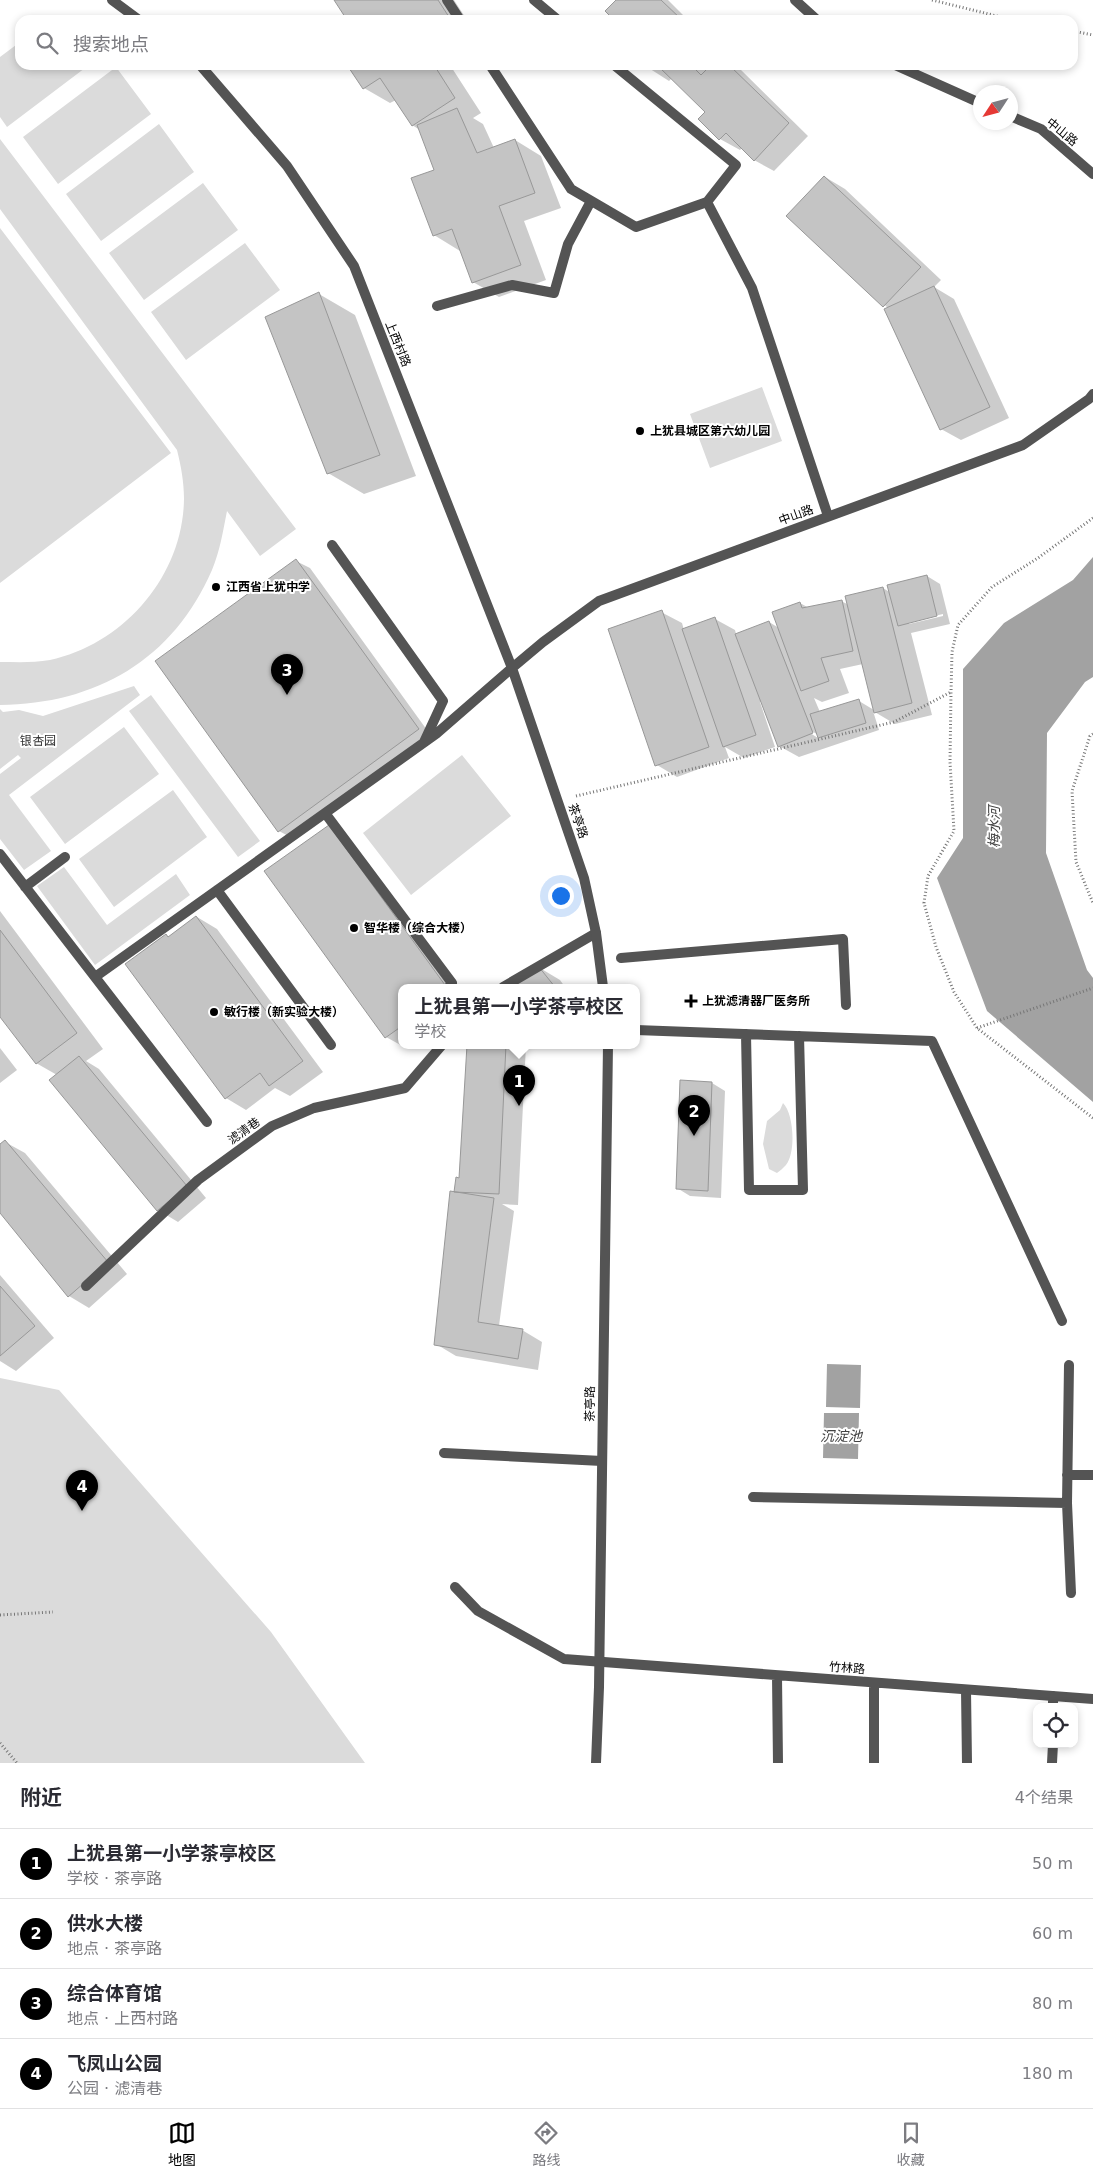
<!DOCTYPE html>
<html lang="zh">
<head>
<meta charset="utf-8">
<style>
	:root { --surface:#fff; --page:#f7f7f7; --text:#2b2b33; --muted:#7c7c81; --line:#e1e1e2; --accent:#000 }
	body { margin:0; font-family:"DejaVu Sans","Noto Sans SC",sans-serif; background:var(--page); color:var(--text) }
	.controls { position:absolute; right:15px; bottom:15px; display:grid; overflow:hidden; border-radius:10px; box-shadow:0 2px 8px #0003 }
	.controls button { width:45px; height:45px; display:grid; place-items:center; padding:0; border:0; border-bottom:1px solid var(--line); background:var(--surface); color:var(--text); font:25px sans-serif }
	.compass { position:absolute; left:973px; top:85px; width:45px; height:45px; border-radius:50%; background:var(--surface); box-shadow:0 2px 8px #0003; rotate:234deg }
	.you { position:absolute; left:560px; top:895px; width:18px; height:18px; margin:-12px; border:4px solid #fff; border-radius:50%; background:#1a73e8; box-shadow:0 0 0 8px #1a73e833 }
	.badge { display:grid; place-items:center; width:32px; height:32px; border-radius:50%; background:var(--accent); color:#fff; font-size:16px; font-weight:700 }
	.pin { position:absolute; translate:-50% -41px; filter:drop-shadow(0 1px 2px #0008) }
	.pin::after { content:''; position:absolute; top:26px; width:18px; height:15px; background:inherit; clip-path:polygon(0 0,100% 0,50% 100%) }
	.popup { position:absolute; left:398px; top:984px; width:242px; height:65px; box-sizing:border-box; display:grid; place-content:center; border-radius:10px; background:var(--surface); filter:drop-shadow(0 1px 4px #0005); font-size:16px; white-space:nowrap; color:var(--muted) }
	.popup b { font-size:19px; color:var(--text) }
	.popup::after { content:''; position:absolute; left:50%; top:100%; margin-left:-10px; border:10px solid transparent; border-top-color:var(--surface) }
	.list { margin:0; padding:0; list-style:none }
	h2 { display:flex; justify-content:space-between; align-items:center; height:65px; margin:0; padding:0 20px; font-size:21px }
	h2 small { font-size:16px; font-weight:400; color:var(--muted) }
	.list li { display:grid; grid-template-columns:32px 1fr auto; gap:15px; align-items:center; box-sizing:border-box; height:70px; padding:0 20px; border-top:1px solid var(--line) }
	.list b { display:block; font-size:19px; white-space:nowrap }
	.list p { margin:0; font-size:16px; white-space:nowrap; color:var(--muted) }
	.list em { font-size:16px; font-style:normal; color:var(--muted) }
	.icon { flex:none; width:28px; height:28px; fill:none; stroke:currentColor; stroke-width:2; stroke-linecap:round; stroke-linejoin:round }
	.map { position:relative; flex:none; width:1093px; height:1763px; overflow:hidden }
	.search { position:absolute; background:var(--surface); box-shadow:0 2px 8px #0003; left:15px; right:15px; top:15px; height:55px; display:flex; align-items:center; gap:12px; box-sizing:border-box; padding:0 18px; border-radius:15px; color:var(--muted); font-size:19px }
	.sheet { height:345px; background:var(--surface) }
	nav { display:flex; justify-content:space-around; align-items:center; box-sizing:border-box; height:70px; border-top:1px solid var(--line); background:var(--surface); font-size:14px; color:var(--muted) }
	nav a { display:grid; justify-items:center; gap:2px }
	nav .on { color:var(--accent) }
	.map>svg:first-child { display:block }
	.green { fill:#dbdbdb }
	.water { fill:#a2a2a2 }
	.shadow { fill:#0003; fill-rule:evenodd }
	.building { fill:#c4c4c4; stroke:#989898 }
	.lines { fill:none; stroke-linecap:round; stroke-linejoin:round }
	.path { stroke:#767676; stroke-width:3; stroke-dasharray:1 2.5; stroke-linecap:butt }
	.service { stroke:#545454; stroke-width:10 }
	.minor { stroke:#545454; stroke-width:10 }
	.tertiary { stroke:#545454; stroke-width:10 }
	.poi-dot { fill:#000; stroke:#fff; stroke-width:2 }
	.labels { text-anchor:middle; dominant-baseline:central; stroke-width:4; stroke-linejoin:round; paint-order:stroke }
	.street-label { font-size:12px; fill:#000; stroke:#fff }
	.poi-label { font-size:12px; font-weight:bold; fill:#000; stroke:#fff; text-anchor:start }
	.park-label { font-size:12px; fill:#323232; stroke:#fff }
	.water-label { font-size:14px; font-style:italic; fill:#434343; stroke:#fff }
</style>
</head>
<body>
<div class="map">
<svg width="1093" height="1763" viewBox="0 0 1093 1763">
	<rect width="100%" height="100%" fill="#fff"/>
	<path class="green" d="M20 42V65H89L7 127 0 117V57Z
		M116 67 151 114 58 184 23 137Z
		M159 124 194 172 101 241 66 194Z
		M0 139 296 529 260 556 227 511C223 531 220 551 212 570 173 660 96 704 0 705V662C17 662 33 663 50 660 124 644 183 576 184 499 184 482 181 466 177 450L0 209Z
		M203 183 238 230 144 300 109 253Z
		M0 228 171 453 0 583Z
		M245 243 280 290 186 360 151 312Z
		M762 387 782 441 710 468 690 414Z
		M134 686 140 695 9 795 51 851 24 870 0 839V774L21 758 18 755 0 769V709L3 712 19 710 43 716Z
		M151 695 260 841 238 857 129 711Z
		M124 727 159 774 65 844 30 797Z
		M462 755 511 816 411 895 363 833Z
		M173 790 207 837 114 907 79 859Z
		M64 867 107 925 176 874 190 895 95 965 37 886Z
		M783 1103C794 1114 796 1153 786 1165 783 1168 780 1171 777 1173L769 1169 763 1144 767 1121 780 1110Z
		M0 1378 59 1390 271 1632 365 1763H0Z"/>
	<path class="water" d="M1093 557V677L1085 682 1047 733 1046 853 1087 970 1093 978V1102L987 1011 937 878 963 838V669L1004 623 1073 580Z
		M827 1364 861 1365 860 1408 826 1407Z
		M824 1413H859L858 1459 823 1458Z"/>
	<path class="shadow" d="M336 0H454L467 20H349Z
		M617 0H668L688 20H616Z
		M349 65H450L481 113 473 118 483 124 494 148 515 140 541 156 561 208 524 221 546 280 499 297 473 282 460 251 434 235 436 171 420 130 412 125 396 100 390 103 364 88Z
		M644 65H733L740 69 808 136 774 171 754 160 742 148 740 150 720 139 707 112 672 78 669 81Z
		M825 177 845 189 941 280 934 287 954 299 1009 418 961 440 941 429 888 308 788 216Z
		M319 294 355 315 416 476 364 494 328 473Z
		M296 561 310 568 432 737 292 838 279 831Z
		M927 576 940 584 950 624 911 633 932 715 895 724 873 711 879 730 799 757 779 746 762 701 760 702 775 747 744 758 725 747 729 758 677 777 657 765 661 612 682 623 684 630 715 619 735 630 736 634 769 622 779 628 800 603 809 608 841 601 849 605 883 588 891 593ZM943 614V616L909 624V622ZM863 664 874 710 859 701 820 712 814 698 822 702 849 693 840 669ZM809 729 818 735V738L807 731Z
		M349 838 457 987H402V1045H411L406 1048 386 1037Z
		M0 911 103 1049 86 1061 99 1069 206 1198 178 1222 158 1210 51 1081 57 1075 36 1063 0 1015Z
		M197 917 217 929 323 1072 290 1096 275 1088 246 1110 226 1098 127 964 166 935 169 937Z
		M540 968 560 980 565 987H514Z
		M465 1045H526L518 1205 502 1204 514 1211 499 1326 522 1330 542 1342 538 1370 456 1356 436 1344 455 1193 460 1179 469 1047Z
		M0 1048 17 1070 0 1083Z
		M712 1083 725 1091 721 1198 690 1196 677 1188Z
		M5 1142 25 1153 127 1274 89 1308 69 1296 0 1211V1146Z
		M0 1275 54 1338 16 1371 0 1361Z"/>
	<path class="building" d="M334 0H438L451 20H347Z
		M616 0H661L682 20H614L605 11Z
		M347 65H434L455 98 412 126 380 78 363 89Z
		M657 65H691L701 75 711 65H729L789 123 754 161 726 133 719 140 698 119 705 112Z
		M457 108 477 153 515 139 535 193 499 206 521 265 472 283 452 229 433 236 411 178 434 170 417 125Z
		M824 176 921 267 883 307 786 216Z
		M934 286 990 407 940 430 884 309Z
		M319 292 380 455 327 474 265 317Z
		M296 559 419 729 278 832 155 661Z
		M927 575 937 616 898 626 887 585Z
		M883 587 912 703 874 713 845 596Z
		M842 600 853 651 821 658 829 681 801 691 772 612 800 602 802 608Z
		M662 610 709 747 655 766 608 629Z
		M715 617 756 735 723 747 682 629Z
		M769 621 813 733 778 747 735 634Z
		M859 699 866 723 818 738 810 714Z
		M329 825 445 985 442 987H402V1026L385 1038 264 871Z
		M196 916 303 1061 269 1086 260 1073 225 1099 125 964 166 934 168 937Z
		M0 930 77 1033 36 1064 0 1017Z
		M539 967 555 987H512Z
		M463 1045H506L499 1194 454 1192 456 1177 459 1178 467 1045Z
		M79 1056 187 1186 157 1211 49 1080Z
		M680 1080 712 1082 708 1191 676 1189Z
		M5 1140 108 1262 68 1297 0 1213V1144Z
		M450 1191 494 1198 478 1322 523 1329 518 1359 434 1345Z
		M0 1286 35 1326 0 1356Z"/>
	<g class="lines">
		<path class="path" d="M932 0 1013 20
			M1073 31 1093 35
			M1093 518 1038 558 992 587 958 625 952 652 951 692 950 762 954 831 928 876 924 903 936 947 954 992 977 1028 1093 1118
			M1093 734 1090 736 1072 791 1076 862 1093 903
			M576 796 894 722 951 692
			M977 1028 1093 988
			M0 1615 53 1612
			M0 1743 17 1763"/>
		<path class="service" d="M332 545 443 701 424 742
			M325 813 452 983 449 987
			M0 854 207 1122
			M25 887 65 857
			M217 890 331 1045
			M95 977 436 734 512 668"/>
		<path class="minor" d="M447 0 460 20
			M534 0 558 20
			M490 65 571 189 636 227 707 202 736 165 614 65
			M707 202 752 288 828 516
			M437 306 512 285 554 293 568 244 591 201
			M621 958 843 939 846 1005
			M503 987 596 933
			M636 1030 932 1041 1062 1321
			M746 1034 749 1190H803L799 1036
			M86 1286 198 1180 272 1126 314 1108 405 1088 442 1045
			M444 1453 602 1461
			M1067 1475H1093
			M753 1497 1067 1503 1069 1365
			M1067 1503 1071 1593
			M455 1587 478 1611 564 1659 1093 1699
			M777 1676 778 1763
			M874 1683V1763
			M966 1690 967 1763
			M1053 1707V1696
			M1052 1763 1053 1744"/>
		<path class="tertiary" d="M112 0 139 20
			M795 0 817 20
			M200 65 287 166 354 266 512 668 584 878 596 933 603 987
			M895 65 980 103
			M1010 116 1041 129 1093 174
			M512 668 543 642 599 601 1023 445 1089 399 1093 394
			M596 1763 599 1687 608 1045"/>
	</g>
	<g class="poi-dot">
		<circle cx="640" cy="431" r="5"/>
		<circle cx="216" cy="587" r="5"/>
		<circle cx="354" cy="928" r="5"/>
		<path d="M688.5 993.5h5v5h5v5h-5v5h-5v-5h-5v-5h5z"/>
		<circle cx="214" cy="1012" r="5"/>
	</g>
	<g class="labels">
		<g class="street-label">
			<text transform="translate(1062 132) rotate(39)">中山路</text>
			<text transform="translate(398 344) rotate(68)">上西村路</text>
			<text transform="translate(796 515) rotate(-20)">中山路</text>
			<text transform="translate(578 821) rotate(71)">茶亭路</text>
			<text transform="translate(244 1131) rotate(-36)">滤清巷</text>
			<text transform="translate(590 1404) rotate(-89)">茶亭路</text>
			<text transform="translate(847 1668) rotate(4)">竹林路</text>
		</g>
		<g class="poi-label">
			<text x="650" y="431">上犹县城区第六幼儿园</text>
			<text x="226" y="587">江西省上犹中学</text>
			<text x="364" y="928">智华楼（综合大楼）</text>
			<text x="702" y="1001">上犹滤清器厂医务所</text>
			<text x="224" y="1012">敏行楼（新实验大楼）</text>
		</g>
		<g class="park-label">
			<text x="38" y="741">银杏园</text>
		</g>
		<g class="water-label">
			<text transform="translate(994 827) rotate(-90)">梅水河</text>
			<text x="841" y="1436">沉淀池</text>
		</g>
	</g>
</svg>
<div class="controls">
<button><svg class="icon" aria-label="locate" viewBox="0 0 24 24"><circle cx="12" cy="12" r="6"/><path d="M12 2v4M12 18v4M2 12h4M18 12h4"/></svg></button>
</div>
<svg class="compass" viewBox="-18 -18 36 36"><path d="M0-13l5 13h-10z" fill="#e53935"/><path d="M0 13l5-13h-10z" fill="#7c7c81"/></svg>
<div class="you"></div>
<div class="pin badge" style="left:519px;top:1106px">1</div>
<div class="popup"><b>上犹县第一小学茶亭校区</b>学校</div>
<div class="pin badge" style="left:694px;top:1136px">2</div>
<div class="pin badge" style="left:287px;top:695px">3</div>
<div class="pin badge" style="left:82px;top:1511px">4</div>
<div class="search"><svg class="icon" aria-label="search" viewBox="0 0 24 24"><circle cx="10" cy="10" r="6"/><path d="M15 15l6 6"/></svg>搜索地点</div>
</div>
<section class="sheet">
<h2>附近<small>4个结果</small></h2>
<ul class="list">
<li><span class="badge">1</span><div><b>上犹县第一小学茶亭校区</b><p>学校 · 茶亭路</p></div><em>50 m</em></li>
<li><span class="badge">2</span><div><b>供水大楼</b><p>地点 · 茶亭路</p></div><em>60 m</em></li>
<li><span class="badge">3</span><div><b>综合体育馆</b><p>地点 · 上西村路</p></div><em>80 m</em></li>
<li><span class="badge">4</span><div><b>飞凤山公园</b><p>公园 · 滤清巷</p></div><em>180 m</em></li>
</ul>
</section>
<nav>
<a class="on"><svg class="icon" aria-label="map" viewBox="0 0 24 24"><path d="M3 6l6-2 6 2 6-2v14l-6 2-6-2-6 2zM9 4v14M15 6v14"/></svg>地图</a>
<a><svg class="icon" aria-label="directions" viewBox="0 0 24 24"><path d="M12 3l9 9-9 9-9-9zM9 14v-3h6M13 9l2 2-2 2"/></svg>路线</a>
<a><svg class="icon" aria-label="saved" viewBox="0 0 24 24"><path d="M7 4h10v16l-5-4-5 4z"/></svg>收藏</a>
</nav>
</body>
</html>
